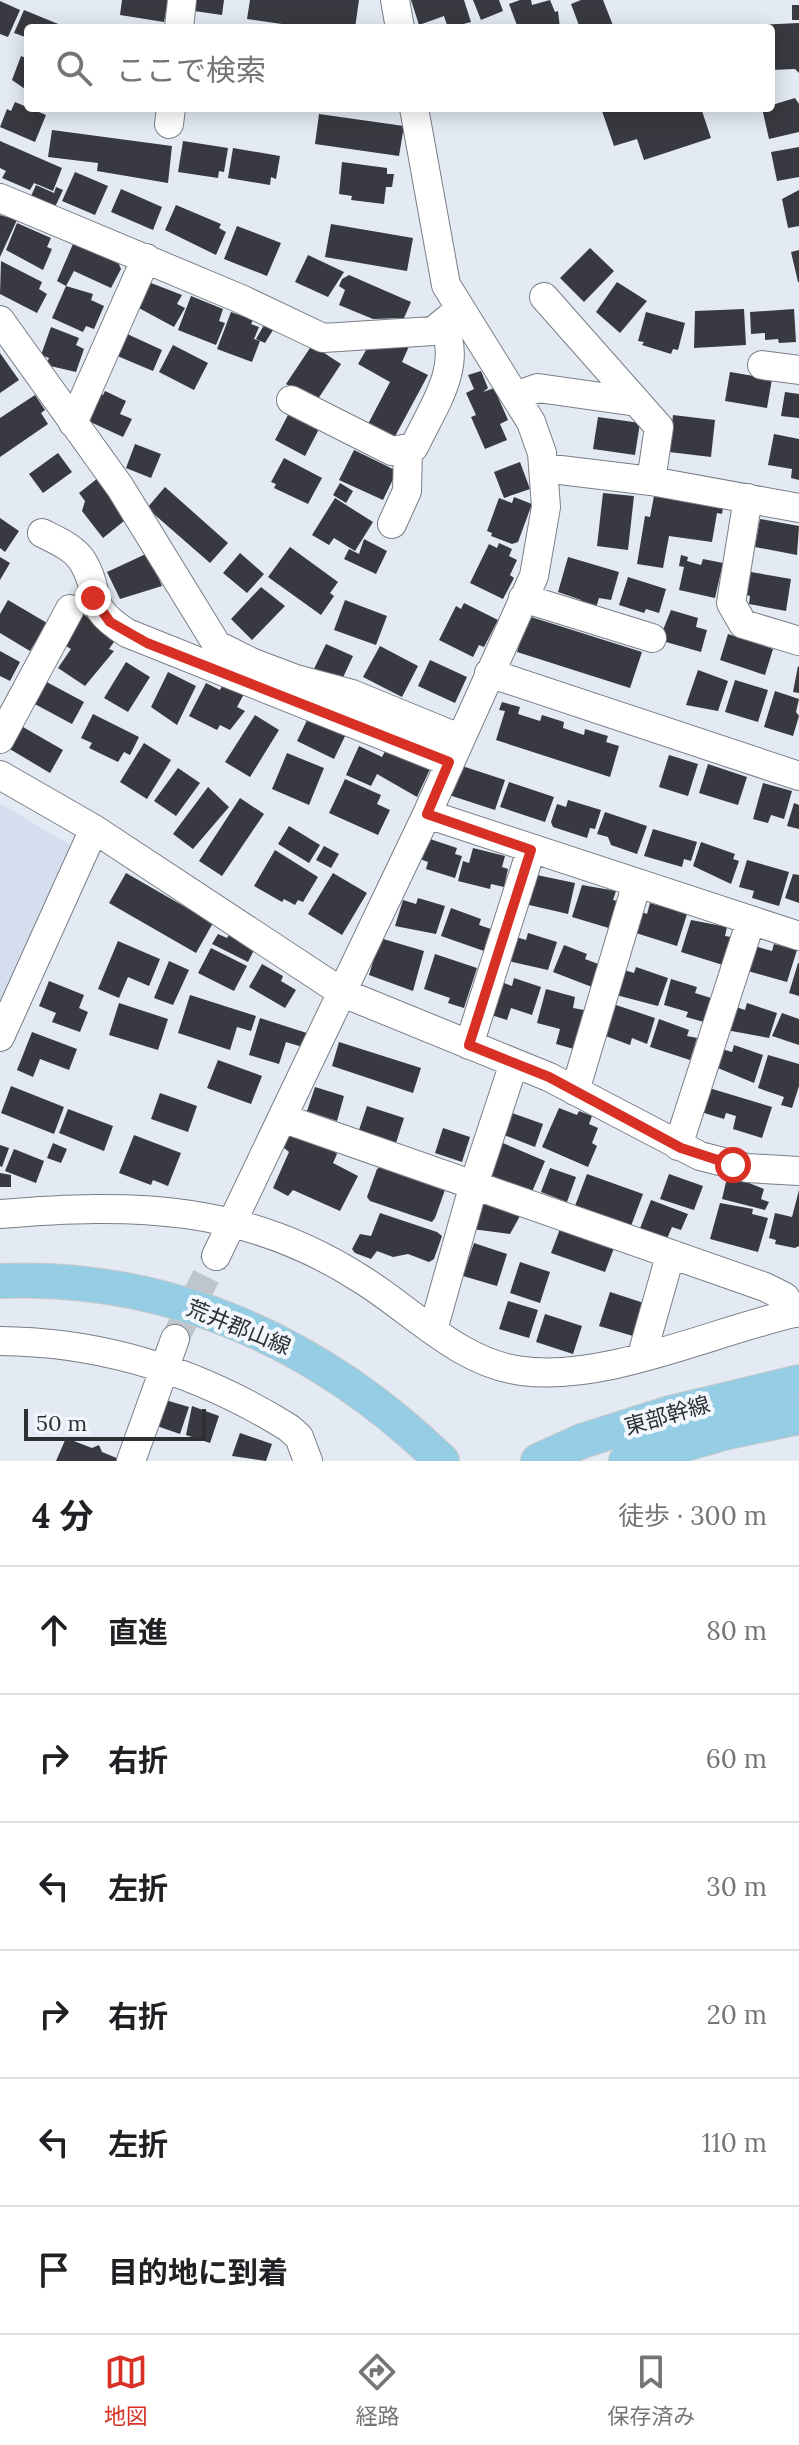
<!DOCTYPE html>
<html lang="ja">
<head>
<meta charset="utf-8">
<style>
	:root { --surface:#fff; --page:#f6f6f6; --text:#202124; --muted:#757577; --line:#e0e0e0; --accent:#d93025 }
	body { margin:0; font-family:Lora,"Noto Sans JP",serif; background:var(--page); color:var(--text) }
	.scale { position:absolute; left:24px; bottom:20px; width:182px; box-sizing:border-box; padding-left:8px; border:4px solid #2e3034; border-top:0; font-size:22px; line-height:28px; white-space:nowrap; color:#2e3034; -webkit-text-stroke:6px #f2f7fe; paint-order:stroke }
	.stop { position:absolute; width:24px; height:24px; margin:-18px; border:6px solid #d93025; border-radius:50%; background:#fff }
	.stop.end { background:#d93025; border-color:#fff; box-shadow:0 2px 8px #0008 }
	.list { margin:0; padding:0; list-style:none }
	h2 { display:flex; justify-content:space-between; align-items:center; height:104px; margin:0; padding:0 32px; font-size:34px }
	h2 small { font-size:26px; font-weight:400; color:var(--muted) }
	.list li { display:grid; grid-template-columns:52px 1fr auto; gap:24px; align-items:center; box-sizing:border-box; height:128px; padding:0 32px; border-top:2px solid var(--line) }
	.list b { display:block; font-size:30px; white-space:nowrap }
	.list em { font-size:26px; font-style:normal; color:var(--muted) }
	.icon { flex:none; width:44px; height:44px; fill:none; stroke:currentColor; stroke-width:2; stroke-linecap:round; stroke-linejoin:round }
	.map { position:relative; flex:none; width:799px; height:1461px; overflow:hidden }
	.search { position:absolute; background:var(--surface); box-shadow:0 4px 20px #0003; left:24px; right:24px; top:24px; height:88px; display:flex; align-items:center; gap:20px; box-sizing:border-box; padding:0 28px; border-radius:8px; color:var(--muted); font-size:30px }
	.sheet { height:872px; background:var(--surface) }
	nav { display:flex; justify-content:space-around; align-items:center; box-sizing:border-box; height:112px; border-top:2px solid var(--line); background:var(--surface); font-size:22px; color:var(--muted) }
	nav a { display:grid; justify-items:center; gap:4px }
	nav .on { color:var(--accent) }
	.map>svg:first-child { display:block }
	.built { fill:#d4deee }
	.building { fill:#393941 }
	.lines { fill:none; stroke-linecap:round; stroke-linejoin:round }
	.minor-tunnel { stroke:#bfc5cd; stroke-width:28; stroke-dasharray:28 14; stroke-linecap:butt }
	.minor-casing { stroke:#797e86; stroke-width:30 }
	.major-casing { stroke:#c9c9ca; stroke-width:36 }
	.minor { stroke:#fff; stroke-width:28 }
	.major { stroke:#94cde4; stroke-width:34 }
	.route { stroke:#d93025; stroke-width:10 }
	.labels { text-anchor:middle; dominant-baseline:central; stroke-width:8; stroke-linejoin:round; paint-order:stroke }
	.street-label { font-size:22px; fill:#2e3034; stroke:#f2f7fe }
</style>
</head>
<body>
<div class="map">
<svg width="799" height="1461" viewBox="0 0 799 1461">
	<rect width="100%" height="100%" fill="#e3eaf3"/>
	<path class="built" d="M0 803 70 845 0 1005Z"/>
	<path class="building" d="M122 0H168L164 22 120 15Z
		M195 0H224L222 15 194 11Z
		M250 0H359L355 28H310L247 19Z
		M411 0H464L471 22 448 28 444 16 419 25Z
		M473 0H499L503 11 481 20Z
		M520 0H531L532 5 550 0 555 12 558 11 560 28H518L509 4Z
		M581 0H603L614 28H580L571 4Z
		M0 1 20 10 8 37 0 34Z
		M792 5H799V20H792Z
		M24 10 68 28H28V38L14 33Z
		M799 23V73L795 69 771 70V28H758V25Z
		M21 56 28 59V91L12 80Z
		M795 98 799 104V132L769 139 762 108Z
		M15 102 46 115 35 142 0 127 7 109 11 111Z
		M601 108H701L711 138 644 160 637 139 614 146Z
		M319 114 404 126 399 156 315 144Z
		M52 130 172 146 168 183 97 171 98 163 48 157Z
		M0 141 62 168 53 191 34 183 30 190 2 178 6 171 0 168Z
		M183 141 228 148 224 172 219 171 218 178 178 172Z
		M799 147V177L777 181 771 152Z
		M233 148 280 156 276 179 271 177 270 185 228 178Z
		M342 162 387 168V174H394L392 187H386L384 204 351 200 352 196 339 194Z
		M75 172 108 186 95 215 62 201Z
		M36 185 54 193 56 187 63 190 55 207 31 196Z
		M121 189 162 207 153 230 111 212Z
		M799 190V226L788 228 782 199Z
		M176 205 221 224 219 228 226 232 216 255 165 230Z
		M0 215 17 220 0 257Z
		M17 223 51 238 47 247 52 249 43 270 6 250Z
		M331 224 413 238 407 271 325 257Z
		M237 226 281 243 267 276 224 259Z
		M73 244 118 262 121 269 111 288 74 271 66 286 57 281Z
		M590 248 614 271 584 302 560 278Z
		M799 250V282H798L791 252Z
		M308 255 344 272 328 297 295 282Z
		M1 261 42 282 39 289 47 294 37 313 0 294Z
		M349 275 411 302 404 318 373 319 339 305 345 290 339 286 342 279Z
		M617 282 647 301 620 333 596 312Z
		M151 283 182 295 177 304 185 308 174 327 137 307Z
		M66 286 93 294 91 300 104 306 94 329 86 326 83 332 52 318Z
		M191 296 223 309 219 321 225 323 216 345 178 330Z
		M744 309 746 345 694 348 695 311Z
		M794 309 796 342 779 343 778 339 765 340V333L751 334 750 312Z
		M231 312 253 320 251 324 259 327 254 339 260 341 252 362 217 349Z
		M646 312 685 323 678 350 673 349 671 354 642 345 644 342 638 341Z
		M264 325 273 330 265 343 256 339Z
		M51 327 79 338 76 345 84 349 76 372 46 365 49 358 41 355Z
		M125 333 162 350 153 371 115 355Z
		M410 344 402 362 428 375 392 442 366 428 390 382 358 364 369 345Z
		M173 345 208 363 194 390 159 372Z
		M312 345 341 364 316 402 286 384Z
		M0 353 19 380 0 393Z
		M481 371 488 388 483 392 494 388 508 420 500 424 507 440 485 449 471 417 476 415 466 393 474 389 468 375Z
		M730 372 772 379 767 408 725 401Z
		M105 391 126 401 120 414 132 419 123 437 86 420 99 393 103 395Z
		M785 392 799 394V418L781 416Z
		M35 395 45 410 41 413 48 424 0 457V418Z
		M289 413 319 429 305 456 275 440Z
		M673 415 715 420 711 457 669 452Z
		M598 417 640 423 635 455 593 449Z
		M774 434 799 439V480L791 478 792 469 768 465Z
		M135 444 161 454 151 478 126 468Z
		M354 450 397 471 383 500 339 480Z
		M58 453 72 472 43 493 29 474Z
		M284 458 322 478 308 504 274 488 276 484 271 482Z
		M520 462 530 489 504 498 494 472Z
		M98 478 129 517 103 538 82 511 85 501 79 493Z
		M340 483 353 491 346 503 333 495Z
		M165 487 228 543 210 563 147 508Z
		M603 493 634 496 628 550 597 546Z
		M654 496 723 508 722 514 717 513 712 542 669 536 663 568 637 564 645 516 650 517Z
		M514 497 532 504 518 542 512 544 491 536 492 533 487 531 499 498 512 503Z
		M335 498 373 522 355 551 334 538 329 545 312 535Z
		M0 518 19 531 5 552 0 548Z
		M760 519 799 526 797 555 755 547Z
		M364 539 387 551 376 574 344 559 349 549 359 554Z
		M499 543 512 549 509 556 517 560 510 575 514 578 503 599 470 583 489 544 497 548Z
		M290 547 338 582 330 593 334 596 321 615 268 577Z
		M148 553 162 586 120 599 107 572Z
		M240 553 264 574 247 593 223 573Z
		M681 555 688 557 687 561 701 565 703 559 723 563 715 598 679 590 684 567 679 566Z
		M0 557 10 563 0 580Z
		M568 557 619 572 611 600 599 598 595 611 579 606 581 600 558 592Z
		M751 572 791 579 786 611 749 604 750 596 746 595Z
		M628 577 666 589 659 613 646 609 644 613 619 605Z
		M261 587 285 606 252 640 231 619Z
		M8 600 47 623 30 651 0 633V614Z
		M345 600 387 616 376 645 334 630Z
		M464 603 498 620 484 647 479 645 473 657 439 640 456 606 461 609Z
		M671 610 698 618 696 627 707 630 701 652 659 640Z
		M79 611 116 639 109 649 114 651 85 686 58 668 71 649 58 641Z
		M528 616 642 652 630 688 517 652Z
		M728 634 773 649 765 675 720 660Z
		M326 644 353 656 340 684 313 671Z
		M380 646 418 666 402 697 363 677Z
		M0 651 20 662 10 681 0 676Z
		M430 660 467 677 455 703 418 686Z
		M126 662 150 677 128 712 104 698Z
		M798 666 799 667V693L793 692Z
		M698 670 728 681 718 711 686 705Z
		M168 672 196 686 177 725 151 707Z
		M43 680 84 702 72 724 31 702Z
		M735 680 768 690 758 722 725 712Z
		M225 681 245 692 237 707 245 711 230 730 220 725 217 730 189 716 206 683 220 690Z
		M775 691 799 699 796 712 799 716 793 736 764 727Z
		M502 702 520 707 518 714 540 721 542 715 564 722 563 728 584 735 585 729 608 736 606 742 619 746 610 777 496 740 505 711 499 710Z
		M93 714 139 737 130 755 124 752 118 762 89 748 92 743 81 738Z
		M310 714 347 732 334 759 297 741Z
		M255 715 279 730 250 777 225 762Z
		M16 723 63 750 50 773 3 745Z
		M144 743 171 760 147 799 120 782Z
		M388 745 430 769 417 797 377 774 371 786 346 775 359 746 382 757Z
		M287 753 324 768 309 805 272 789Z
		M669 755 698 764 688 796 659 787Z
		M708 764 747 777 738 805 699 793Z
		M459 765 505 780 495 810 449 795Z
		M178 768 200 783 176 816 154 801Z
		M345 779 381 795 377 804 390 810 378 835 329 813Z
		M509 782 554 797 545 822 500 807Z
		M763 783 792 791 784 819 771 815 768 823 753 819Z
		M208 787 229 807 193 849 173 834Z
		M240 798 264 814 222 876 199 861Z
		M568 800 601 810 595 829 590 828 587 838 553 827 551 822 557 804 566 807Z
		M794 803 799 805V829L787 826Z
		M605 812 647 826 637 854 611 845 608 837 597 834Z
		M289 826 320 845 309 863 278 844Z
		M653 829 697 842 691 861 684 859 682 867 644 856Z
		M427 838 457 848 455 854 462 856 455 878 426 869 428 862 420 859Z
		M701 842 735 854 733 859 739 861 731 884 693 866Z
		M324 846 339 854 331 868 316 860Z
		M473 848 505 856 502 867 508 869 504 887 491 884 490 889 458 881 463 861 469 863Z
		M275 850 318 877 303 902 298 900 295 905 284 899 282 902 254 886Z
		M747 860 789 872 779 906 752 898 754 891 739 887Z
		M126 873 213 923 196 953 109 903Z
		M333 873 367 893 342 935 308 914Z
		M532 874 575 883 568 914 525 904Z
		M793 874 799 875V903L785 898Z
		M582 885 616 891 613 900 621 902 612 929 572 917Z
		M418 898 445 906 436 934 395 926 403 900 416 904Z
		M650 903 687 914 677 946 636 933 642 912 647 914Z
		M451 908 481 919 479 925 491 929 484 951 441 936Z
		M691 920 727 927 725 936 731 937 723 965 681 952Z
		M230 933 256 946 248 962 212 944 218 934 227 938Z
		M528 933 557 942 548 970 508 961 516 937 526 940Z
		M380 938 424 951 413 991 369 975Z
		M118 941 160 959 149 986 128 977 119 998 98 989Z
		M774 944 797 950 787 982 744 970 751 945 772 951Z
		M564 945 587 954 585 959 601 965 592 987 553 972Z
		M211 948 247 966 234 991 198 973Z
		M435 954 477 968 464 1008 448 1003 450 998 424 989Z
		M169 961 189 970 173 1005 154 998Z
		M798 963H799V996L789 993Z
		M262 964 283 976 281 981 296 990 285 1008 249 987Z
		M636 967 668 978 658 1006 616 995 624 970 634 973Z
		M514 978 541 987 532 1015 511 1008 507 1020 488 1014 499 981 512 986Z
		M671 979 697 987 695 993 711 998 704 1022 686 1017 688 1012 664 1005Z
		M49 981 84 995 79 1008 88 1012 80 1032 52 1022 56 1013 39 1006Z
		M546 989 575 997 573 1008 584 1010 574 1049 556 1044 560 1029 537 1023Z
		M190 995 256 1016 251 1031 237 1027 230 1050 178 1033Z
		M119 1003 168 1019 158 1050 109 1035Z
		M747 1003 777 1013 769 1038 726 1030 733 1006 745 1010Z
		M613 1004 655 1018 647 1044 632 1038 630 1045 603 1035Z
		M782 1013 799 1019V1045L772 1036Z
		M260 1018 310 1034 306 1048 286 1042 279 1064 249 1055Z
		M659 1019 689 1030 687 1036 697 1038 690 1060 650 1047Z
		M32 1032 77 1049 69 1070 40 1059 33 1077 17 1070Z
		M339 1042 421 1068 413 1093 332 1066Z
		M734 1045 763 1055 754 1083 713 1066 719 1048 732 1052Z
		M768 1055 799 1064V1086L792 1108 781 1105 784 1097 758 1088Z
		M218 1060 262 1076 251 1104 207 1088Z
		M11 1086 64 1107 54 1134 1 1113Z
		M315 1087 344 1096 337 1121 307 1111Z
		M709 1088 772 1107 762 1138 733 1129 736 1116 726 1113 724 1119 701 1112Z
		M160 1093 197 1106 188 1132 151 1119Z
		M367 1106 404 1118 396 1143 359 1130Z
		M559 1108 577 1115 579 1111 592 1116 589 1124 598 1128 592 1143 597 1146 588 1167 542 1147Z
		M68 1109 113 1126 104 1151 59 1133Z
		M512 1113 543 1124 535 1147 504 1135Z
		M443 1128 470 1137 462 1162 435 1153Z
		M291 1131 333 1150 337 1154 333 1163 358 1176 340 1211 293 1190 288 1196 273 1188 289 1152 283 1147Z
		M134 1135 181 1153 168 1186 153 1180 151 1185 119 1173Z
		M498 1141 545 1161 532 1192 485 1173Z
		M53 1143 67 1149 61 1163 47 1158Z
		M0 1145 9 1148 2 1167 0 1166Z
		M14 1149 44 1161 36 1183 5 1171Z
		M381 1167 445 1190 435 1218 432 1222 370 1201 367 1197 377 1169Z
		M550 1168 576 1177 567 1202 541 1192Z
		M0 1173 11 1175V1187H0Z
		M587 1174 643 1194 631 1226 575 1206Z
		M669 1174 703 1186 694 1210 660 1199Z
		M744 1181 764 1189 761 1199 769 1202 765 1210 722 1199 726 1182Z
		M799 1190V1246L795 1248 775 1244 776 1240 769 1238 775 1213 792 1217Z
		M478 1196 520 1216 510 1234 472 1229Z
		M651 1200 688 1214 681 1230 672 1227 666 1241 639 1231Z
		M720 1203 753 1209 752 1214 768 1218 758 1252 710 1239Z
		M380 1213 437 1232 442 1236 434 1259 429 1262 408 1254 393 1257 377 1251 371 1259 355 1253 352 1249 360 1234 371 1236Z
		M560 1229 614 1248 605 1272 551 1253Z
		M474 1243 507 1254 497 1286 463 1276Z
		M520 1262 550 1272 540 1303 510 1293Z
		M610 1292 644 1303 633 1336 599 1326Z
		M508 1301 538 1310 529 1338 499 1329Z
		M545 1314 582 1326 573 1354 536 1342Z
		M162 1399 189 1407 180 1434 154 1425Z
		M192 1406 219 1416 210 1443 186 1435Z
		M240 1433 272 1444 266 1461 232 1456Z
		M66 1438 92 1448 99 1445 102 1452 124 1461H56Z"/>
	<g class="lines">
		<path class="minor-tunnel" d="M175 1339 216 1256"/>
		<g class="minor-casing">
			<path id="minor" d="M395 0 400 28
				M179 28 182 0
				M169 124 171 108
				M0 198 241 299 323 338 433 331 460 309
				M544 297 659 427 651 481
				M0 320 120 487 217 645 251 662 296 679 352 694 459 738
				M762 365 799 370
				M515 396 538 388 637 402
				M291 400 392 451 414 447C432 408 464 367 443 324
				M73 423 146 258
				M544 468 651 481 799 508
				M748 498 731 603 743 624 799 641
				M392 524 407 491 408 450
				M42 533C56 540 75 548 83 562 104 597 81 603 127 633L449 762
				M523 598 652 638
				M489 673 799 776
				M0 739 70 609
				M0 775 94 829 343 993 549 1077 700 1156 747 1168 799 1171
				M427 814 799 936
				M0 1037 94 829
				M469 1045 531 850
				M575 1091 637 883
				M282 1118 765 1287 785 1297 795 1313
				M678 1146 751 920
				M0 1214C133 1203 244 1204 361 1279 413 1311 459 1363 522 1371 608 1382 715 1330 799 1312
				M216 1256 427 814 534 576 546 507 542 453 531 422 446 285 414 108
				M433 1330 474 1184 514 1063
				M0 1341C104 1342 201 1373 289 1428L299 1437 308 1461
				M642 1355 670 1256
				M131 1461 175 1339"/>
		</g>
		<g class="major-casing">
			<path id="major" d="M0 1281C171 1274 321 1344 442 1461
				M538 1461 582 1441 670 1413 799 1382
				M626 1461 724 1433 799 1417"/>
		</g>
		<use href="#minor" class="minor"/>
		<use href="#major" class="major"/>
	</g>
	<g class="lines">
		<path class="route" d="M93 598 110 622 147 643 449 762 427 814 531 850 469 1045 549 1077 681 1148 733 1165"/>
	</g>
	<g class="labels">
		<g class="street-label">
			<text transform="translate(239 1327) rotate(22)">荒井郡山線</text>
			<text transform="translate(667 1415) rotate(-16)">東部幹線</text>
		</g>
	</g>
</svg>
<div class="scale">50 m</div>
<div class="stop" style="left:733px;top:1165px"></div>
<div class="stop end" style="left:93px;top:598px"></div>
<div class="search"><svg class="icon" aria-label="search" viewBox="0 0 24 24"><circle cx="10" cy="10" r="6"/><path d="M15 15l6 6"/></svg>ここで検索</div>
</div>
<section class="sheet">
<h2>4 分<small>徒歩 · 300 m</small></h2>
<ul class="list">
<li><svg class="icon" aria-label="ahead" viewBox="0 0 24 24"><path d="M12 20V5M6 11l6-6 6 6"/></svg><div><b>直進</b></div><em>80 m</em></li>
<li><svg class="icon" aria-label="right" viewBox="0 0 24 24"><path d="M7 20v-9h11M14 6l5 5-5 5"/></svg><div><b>右折</b></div><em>60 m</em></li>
<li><svg class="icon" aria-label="left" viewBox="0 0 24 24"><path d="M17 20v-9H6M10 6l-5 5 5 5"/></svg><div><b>左折</b></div><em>30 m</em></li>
<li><svg class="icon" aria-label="right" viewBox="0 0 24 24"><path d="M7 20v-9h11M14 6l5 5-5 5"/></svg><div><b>右折</b></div><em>20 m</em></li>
<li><svg class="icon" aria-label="left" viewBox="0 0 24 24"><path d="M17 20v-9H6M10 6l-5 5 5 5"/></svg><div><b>左折</b></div><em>110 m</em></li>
<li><svg class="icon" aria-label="arrive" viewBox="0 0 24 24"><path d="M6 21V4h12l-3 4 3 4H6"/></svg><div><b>目的地に到着</b></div></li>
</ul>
</section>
<nav>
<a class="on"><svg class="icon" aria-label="map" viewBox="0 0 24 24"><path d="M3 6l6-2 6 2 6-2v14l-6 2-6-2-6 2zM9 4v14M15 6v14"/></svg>地図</a>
<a><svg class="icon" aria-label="directions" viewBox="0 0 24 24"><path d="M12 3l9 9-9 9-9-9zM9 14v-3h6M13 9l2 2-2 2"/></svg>経路</a>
<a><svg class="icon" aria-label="saved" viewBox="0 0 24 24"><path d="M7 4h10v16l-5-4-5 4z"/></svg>保存済み</a>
</nav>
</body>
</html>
